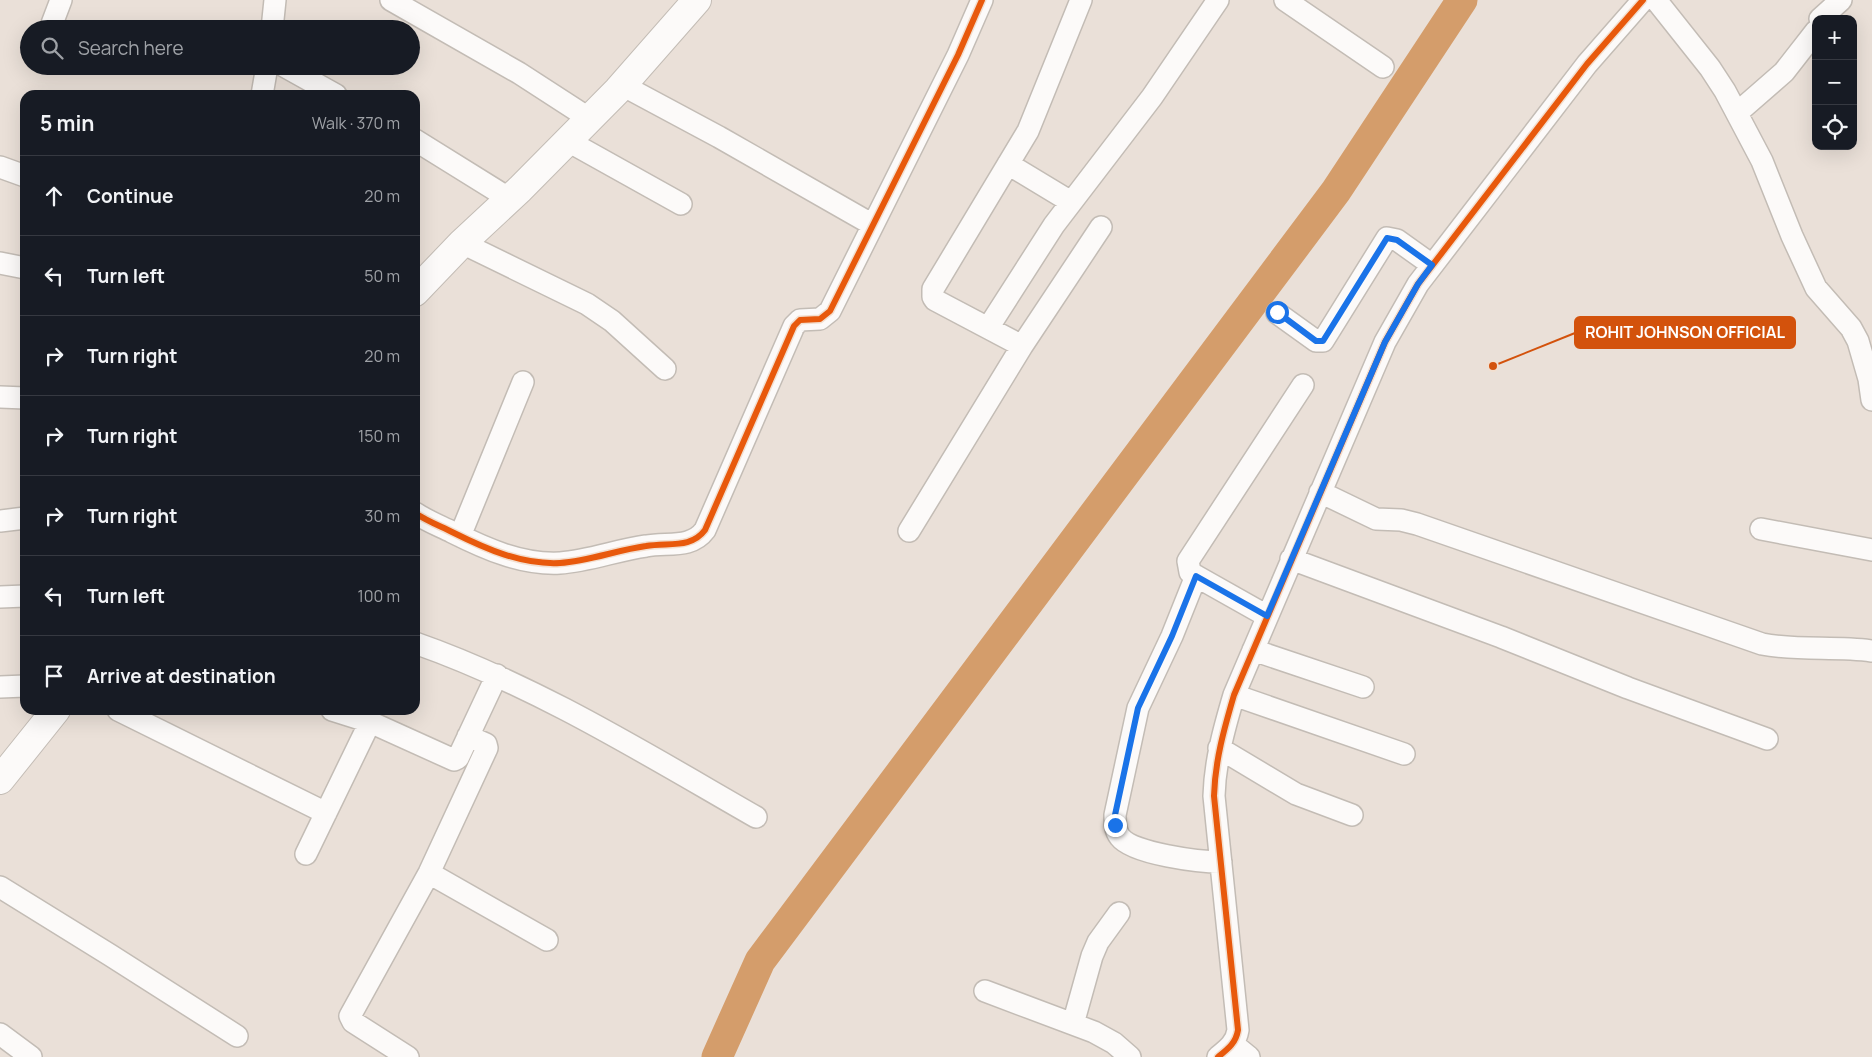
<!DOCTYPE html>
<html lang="en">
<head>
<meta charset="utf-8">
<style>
	:root { --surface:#171b24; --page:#242831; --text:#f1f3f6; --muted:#9ea1a6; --line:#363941 }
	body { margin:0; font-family:Manrope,sans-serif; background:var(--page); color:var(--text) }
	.controls { position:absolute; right:15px; top:15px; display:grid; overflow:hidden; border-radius:10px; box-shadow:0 5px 20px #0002 }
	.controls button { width:45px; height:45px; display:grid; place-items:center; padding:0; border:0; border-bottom:1px solid var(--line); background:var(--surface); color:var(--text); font:25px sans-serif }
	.stop { position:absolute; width:15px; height:15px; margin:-11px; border:4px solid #1a73e8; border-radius:50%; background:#fff }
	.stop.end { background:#1a73e8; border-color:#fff; box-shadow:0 1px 5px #0008 }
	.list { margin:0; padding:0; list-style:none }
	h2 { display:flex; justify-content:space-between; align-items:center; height:65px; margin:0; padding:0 20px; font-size:21px }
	h2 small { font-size:16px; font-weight:400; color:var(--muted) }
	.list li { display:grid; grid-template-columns:32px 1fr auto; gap:15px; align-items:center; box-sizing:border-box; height:80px; padding:0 20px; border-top:1px solid var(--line) }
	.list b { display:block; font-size:19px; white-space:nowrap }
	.list em { font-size:16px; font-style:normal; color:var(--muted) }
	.icon { flex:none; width:28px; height:28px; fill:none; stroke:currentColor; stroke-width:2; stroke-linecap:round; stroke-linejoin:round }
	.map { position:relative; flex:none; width:1872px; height:1057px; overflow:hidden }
	.search { position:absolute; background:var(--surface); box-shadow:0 5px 20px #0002; left:20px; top:20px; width:400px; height:55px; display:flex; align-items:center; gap:12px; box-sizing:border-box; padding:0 18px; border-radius:28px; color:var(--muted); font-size:19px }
	.panel { position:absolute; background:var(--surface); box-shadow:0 5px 20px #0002; left:20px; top:90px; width:400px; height:625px; border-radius:15px }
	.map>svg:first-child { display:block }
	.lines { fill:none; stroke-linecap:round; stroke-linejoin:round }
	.river { stroke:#d49d6b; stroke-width:31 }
	.minor-casing { stroke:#c3bcb5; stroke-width:24 }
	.major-casing { stroke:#c3bcb5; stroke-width:30 }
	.minor { stroke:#fcfaf9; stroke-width:21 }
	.major { stroke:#fcfaf9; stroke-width:28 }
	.cycleway-casing { stroke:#f2dfd0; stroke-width:9 }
	.cycleway { stroke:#e8590c; stroke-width:6 }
	.route { stroke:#1a73e8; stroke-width:6 }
	.leader { fill:none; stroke:#d3520c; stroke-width:2 }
	.callout-dot { fill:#d3520c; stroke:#f2dfd0; stroke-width:2 }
	.callout { fill:#d3520c; stroke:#d3520c; stroke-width:2 }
	.callout-label { font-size:16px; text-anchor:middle; font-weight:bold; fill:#fff }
</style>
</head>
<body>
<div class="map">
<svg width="1872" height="1057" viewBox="0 0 1872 1057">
	<rect width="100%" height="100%" fill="#eae0d8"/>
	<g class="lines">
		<path class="river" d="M717 1057 760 961 1336 191 1462 0"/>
		<g class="minor-casing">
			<path id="minor" d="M391 0 519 73 590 119
				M1285 0 1383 67
				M1656 0 1710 68 1725 91 1762 161 1792 236 1816 288 1851 328 1858 341 1869 379 1872 400
				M1820 19 1841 0
				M50 29 61 0
				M272 29 275 0
				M284 66 336 95
				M622 85 719 137 873 225
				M262 95 267 66
				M1737 113 1784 72 1816 31
				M415 140 510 199
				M568 141 681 204
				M1008 164 1071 202
				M0 167 25 176
				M462 243 587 304 612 321 665 369
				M0 263 25 268
				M1277 313 1316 341H1323L1387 238 1397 240 1432 265
				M988 328 1054 225 1152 97 1218 0
				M1022 346 935 300 933 297V289L1028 131 1081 0
				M0 397 25 398
				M1320 492 1376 519 1401 520 1417 524 1762 644C1798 651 1835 646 1872 651
				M415 513C427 521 440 526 452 532 486 549 522 565 560 563 589 561 617 550 646 546 668 542 691 549 705 530L794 326 800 320 820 319 830 311 958 55 982 0
				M0 521 25 518
				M1761 529 1872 550
				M909 531 1022 346 1101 227
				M460 536 523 382
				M1291 559 1501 637 1628 688 1767 739
				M1196 576 1172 636 1138 708 1115 815C1115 823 1115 831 1120 837 1133 854 1200 862 1221 862
				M0 597 25 596
				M1267 616 1196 576 1190 572 1188 561 1303 385
				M415 643C535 685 646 754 756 817
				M1253 650 1363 687
				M0 687 25 686
				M1234 695 1404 754
				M118 710 326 813
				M332 710 370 722 454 760 458 758 497 675
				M1219 748 1296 794 1352 815
				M306 854 370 722
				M429 873 547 940
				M0 887 110 955 237 1036
				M985 991 1094 1032 1114 1043 1130 1057
				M1073 1024 1092 956 1098 942 1119 913
				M0 1034 31 1057
				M1233 1044 1249 1057
				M408 1057 353 1022 350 1016 429 873 487 748 486 744 468 736
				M1218 1057C1228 1049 1236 1043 1238 1030L1214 796C1215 761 1224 729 1234 695L1385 342 1418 284 1587 64 1643 0"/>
		</g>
		<g class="major-casing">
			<path id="major" d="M415 292 462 243 520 189 618 90 697 0
				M0 780 56 710"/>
		</g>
		<use href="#minor" class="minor"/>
		<use href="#major" class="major"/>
		<g class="cycleway-casing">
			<path id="cycleway" d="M415 513C427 521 440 526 452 532 486 549 522 565 560 563 589 561 617 550 646 546 668 542 691 549 705 530L794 326 800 320 820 319 830 311 958 55 982 0
				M1218 1057C1228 1049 1236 1043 1238 1030L1214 796C1215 761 1224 729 1234 695L1385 342 1418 284 1587 64 1643 0"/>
		</g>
		<use href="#cycleway" class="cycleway"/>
	</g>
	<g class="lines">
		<path class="route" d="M1115 825V815L1138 708 1172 636 1196 576 1267 616 1385 342 1418 284 1432 265 1397 240 1387 238 1323 341H1316L1277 312"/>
	</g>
	<path class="leader" d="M1493 366L1575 333"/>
	<circle class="callout-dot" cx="1493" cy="366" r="5"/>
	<rect class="callout" x="1575" y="317" width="220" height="31" rx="5"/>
	<g class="callout-label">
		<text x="1685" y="338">ROHIT JOHNSON OFFICIAL</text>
	</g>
</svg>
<div class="controls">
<button>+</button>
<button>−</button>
<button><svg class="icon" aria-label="locate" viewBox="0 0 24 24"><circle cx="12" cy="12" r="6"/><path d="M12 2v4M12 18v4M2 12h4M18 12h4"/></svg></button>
</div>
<div class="stop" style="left:1277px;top:312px"></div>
<div class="stop end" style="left:1115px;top:825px"></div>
<div class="search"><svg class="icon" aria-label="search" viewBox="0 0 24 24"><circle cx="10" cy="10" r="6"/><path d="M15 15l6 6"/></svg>Search here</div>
<section class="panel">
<h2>5 min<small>Walk · 370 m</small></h2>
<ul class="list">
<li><svg class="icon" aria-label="ahead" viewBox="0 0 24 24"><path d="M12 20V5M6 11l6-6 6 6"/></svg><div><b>Continue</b></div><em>20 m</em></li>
<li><svg class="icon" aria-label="left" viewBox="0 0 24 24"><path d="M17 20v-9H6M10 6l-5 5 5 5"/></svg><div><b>Turn left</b></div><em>50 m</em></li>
<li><svg class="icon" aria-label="right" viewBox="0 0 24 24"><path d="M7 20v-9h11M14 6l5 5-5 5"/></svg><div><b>Turn right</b></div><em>20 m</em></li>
<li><svg class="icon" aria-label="right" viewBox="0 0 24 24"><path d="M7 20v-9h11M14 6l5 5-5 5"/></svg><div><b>Turn right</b></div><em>150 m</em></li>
<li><svg class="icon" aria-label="right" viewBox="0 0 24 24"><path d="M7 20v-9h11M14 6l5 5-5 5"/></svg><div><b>Turn right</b></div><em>30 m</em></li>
<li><svg class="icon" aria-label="left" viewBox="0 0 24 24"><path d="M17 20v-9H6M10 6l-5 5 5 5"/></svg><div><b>Turn left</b></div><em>100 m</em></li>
<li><svg class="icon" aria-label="arrive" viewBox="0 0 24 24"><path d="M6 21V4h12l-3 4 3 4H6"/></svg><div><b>Arrive at destination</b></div></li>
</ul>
</section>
</div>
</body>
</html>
